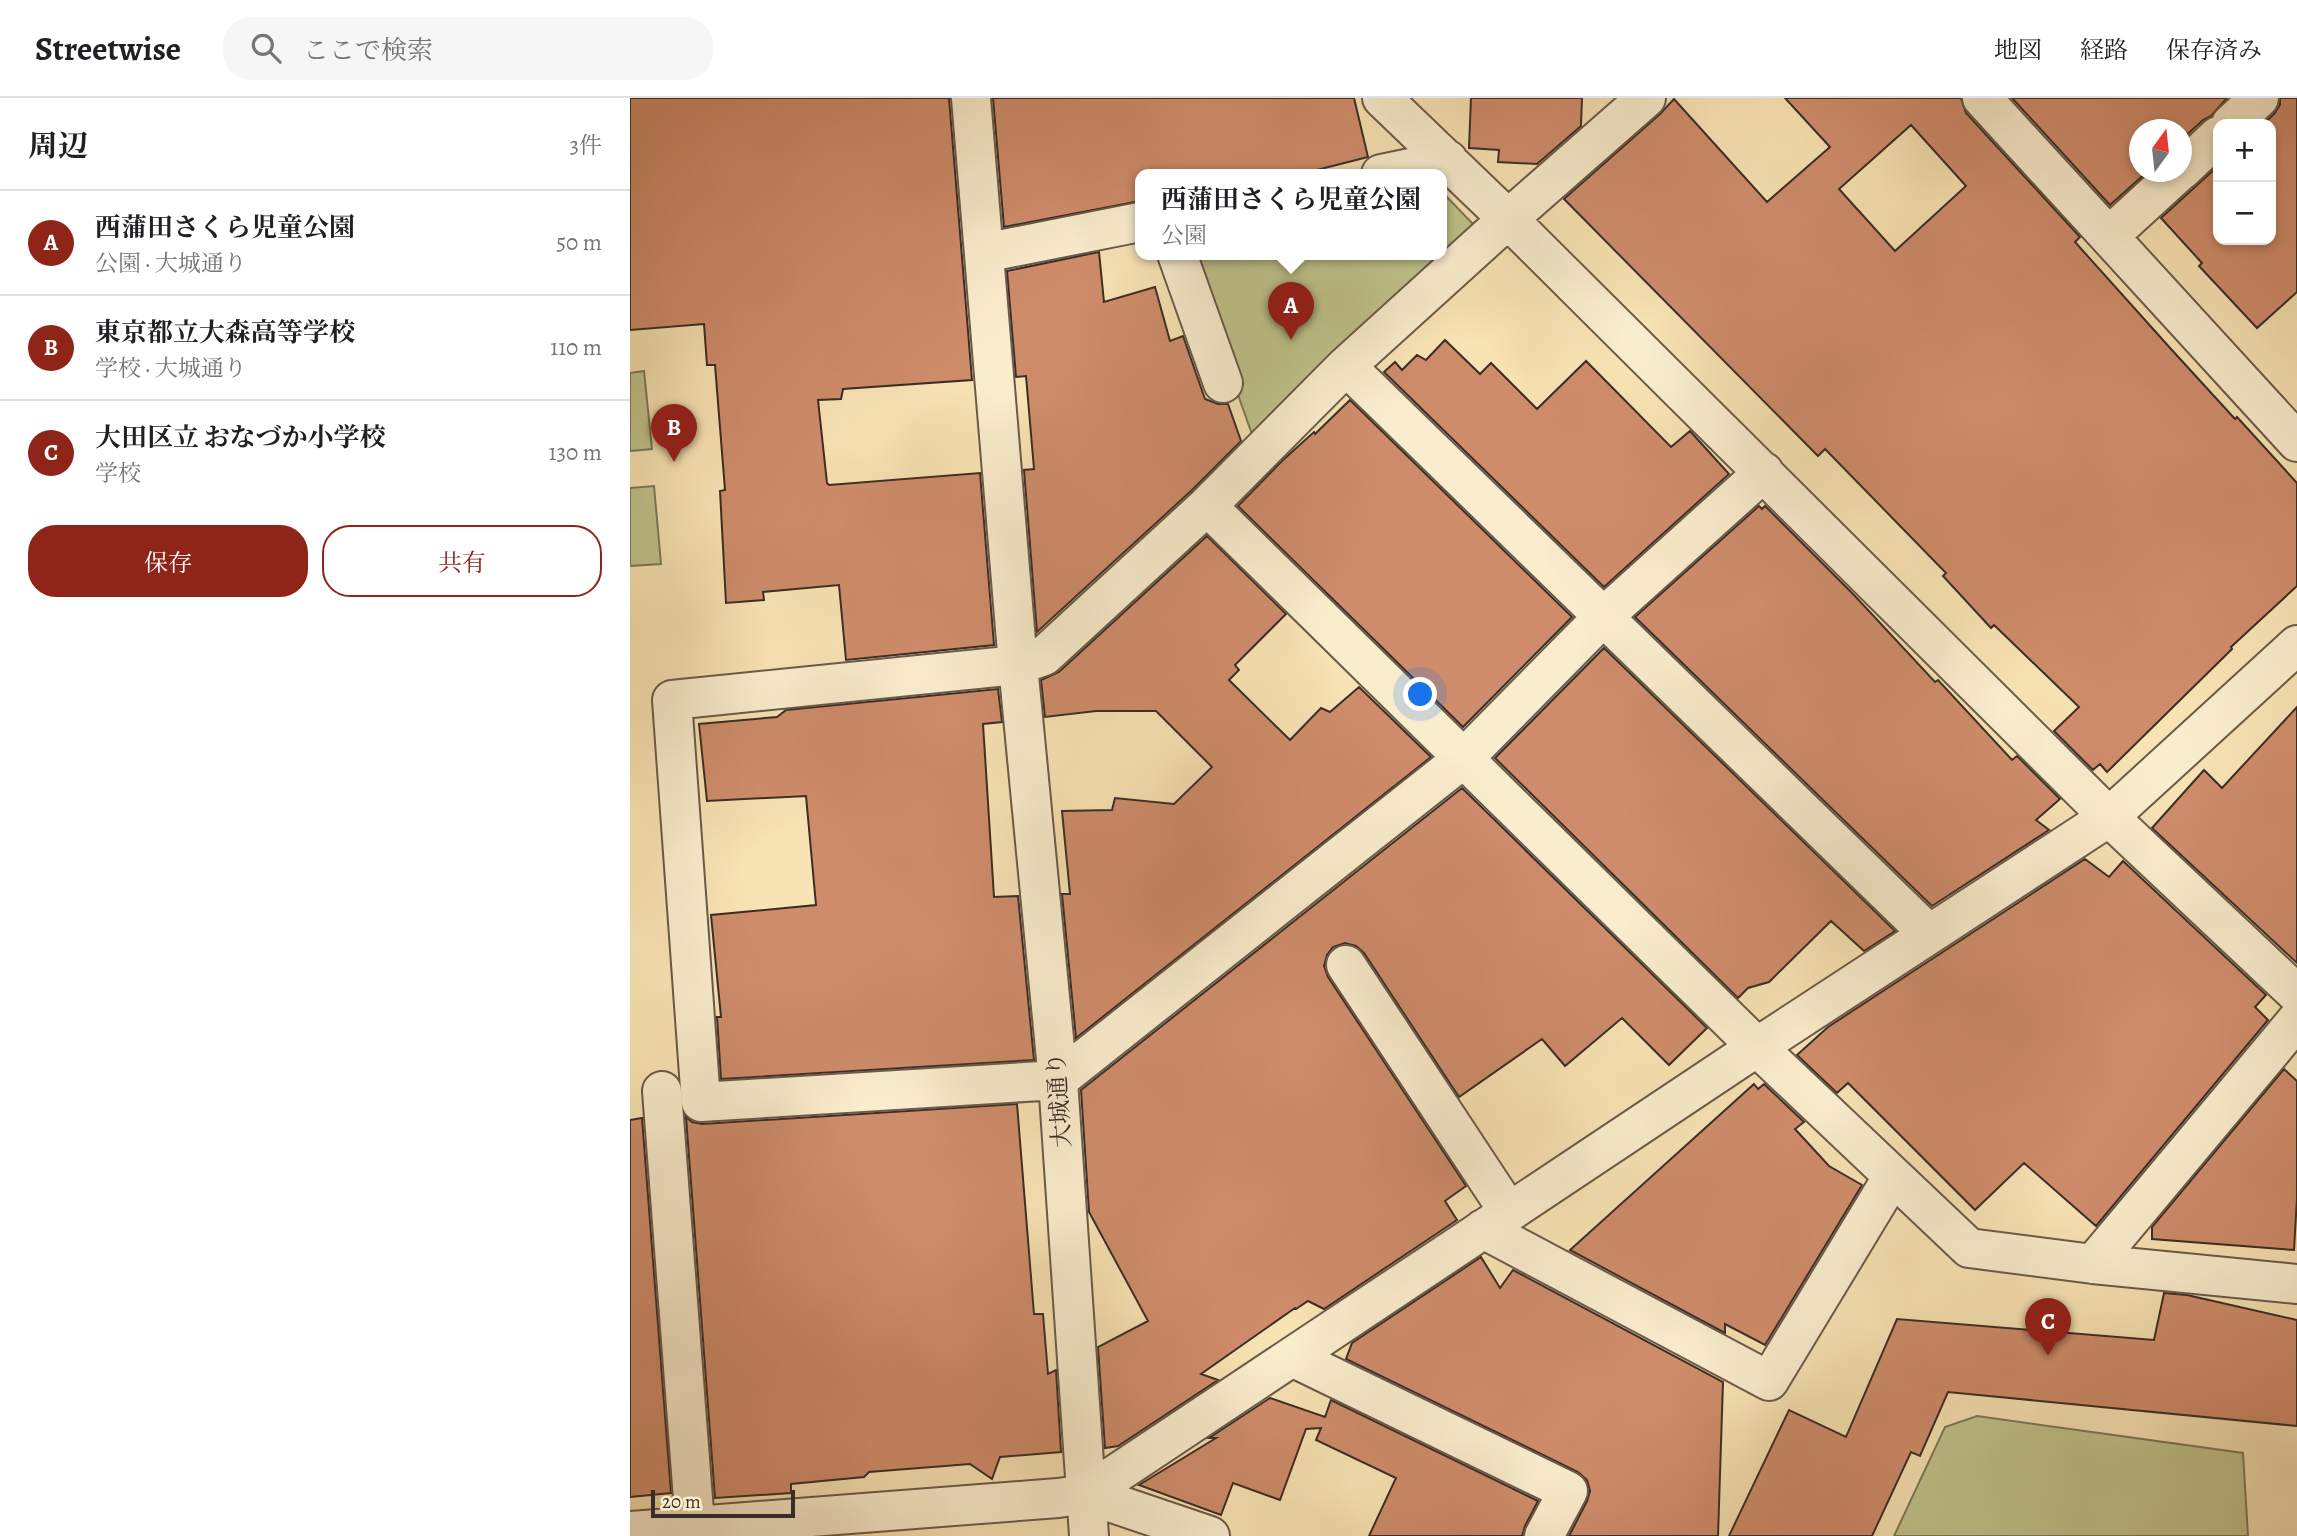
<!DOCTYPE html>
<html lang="ja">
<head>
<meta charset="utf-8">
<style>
	:root { --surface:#fff; --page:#f6f6f6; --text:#202124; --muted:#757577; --line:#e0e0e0; --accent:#8f2418 }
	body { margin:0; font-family:Alegreya,"Noto Serif JP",serif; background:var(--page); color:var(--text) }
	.controls { position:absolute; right:21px; top:21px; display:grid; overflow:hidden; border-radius:14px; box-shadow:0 4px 10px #0003 }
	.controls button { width:63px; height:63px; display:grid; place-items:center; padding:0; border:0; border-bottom:2px solid var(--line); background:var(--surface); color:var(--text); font:35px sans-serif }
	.compass { position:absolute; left:1499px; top:21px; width:63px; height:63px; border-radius:50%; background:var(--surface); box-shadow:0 4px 10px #0003; rotate:15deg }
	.scale { position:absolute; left:21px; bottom:18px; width:144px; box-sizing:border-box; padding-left:7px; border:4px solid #3a2d27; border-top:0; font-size:19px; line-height:24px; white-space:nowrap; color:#3a2d27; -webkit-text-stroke:5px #faedce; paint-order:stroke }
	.you { position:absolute; left:791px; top:597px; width:24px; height:24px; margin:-18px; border:5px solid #fff; border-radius:50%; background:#1a73e8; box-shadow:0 0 0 10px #1a73e833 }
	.badge { display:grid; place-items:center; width:46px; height:46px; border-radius:50%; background:var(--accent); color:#fff; font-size:23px; font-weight:700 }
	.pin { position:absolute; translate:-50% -58px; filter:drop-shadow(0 2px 4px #0008) }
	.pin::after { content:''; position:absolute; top:37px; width:24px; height:21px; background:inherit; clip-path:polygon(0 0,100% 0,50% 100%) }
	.popup { position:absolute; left:505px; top:71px; width:312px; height:91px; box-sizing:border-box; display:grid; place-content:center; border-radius:14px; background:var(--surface); filter:drop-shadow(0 2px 5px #0005); font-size:23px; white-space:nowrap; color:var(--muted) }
	.popup b { font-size:26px; color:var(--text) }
	.popup::after { content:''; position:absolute; left:50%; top:100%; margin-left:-14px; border:14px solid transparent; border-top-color:var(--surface) }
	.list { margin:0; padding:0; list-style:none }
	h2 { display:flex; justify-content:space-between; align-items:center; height:91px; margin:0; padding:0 28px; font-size:30px }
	h2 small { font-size:23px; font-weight:400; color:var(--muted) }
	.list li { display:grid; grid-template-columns:46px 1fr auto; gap:21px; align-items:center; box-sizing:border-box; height:105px; padding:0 28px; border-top:2px solid var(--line) }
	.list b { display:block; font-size:26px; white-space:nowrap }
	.list p { margin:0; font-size:23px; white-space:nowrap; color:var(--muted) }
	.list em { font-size:23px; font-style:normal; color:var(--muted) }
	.actions { display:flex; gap:14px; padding:21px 28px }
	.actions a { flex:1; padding:16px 0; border:2px solid var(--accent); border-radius:28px; text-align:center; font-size:24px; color:var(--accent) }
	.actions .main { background:var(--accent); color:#fff }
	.icon { flex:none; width:38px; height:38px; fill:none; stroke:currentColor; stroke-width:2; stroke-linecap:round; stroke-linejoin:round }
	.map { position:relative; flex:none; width:1667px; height:1438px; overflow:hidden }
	header { display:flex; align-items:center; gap:42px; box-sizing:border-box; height:98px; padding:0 35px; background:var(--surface); border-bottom:2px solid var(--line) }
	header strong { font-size:33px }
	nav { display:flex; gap:38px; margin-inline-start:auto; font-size:24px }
	.search { width:490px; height:63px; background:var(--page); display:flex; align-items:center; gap:18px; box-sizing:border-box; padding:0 24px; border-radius:28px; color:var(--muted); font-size:26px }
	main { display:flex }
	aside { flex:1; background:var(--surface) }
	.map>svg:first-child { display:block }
	.green { fill:#c0c38b; stroke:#7d7859; stroke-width:2 }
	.building { fill:#cf8c6b; stroke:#3a2d27; stroke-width:2; fill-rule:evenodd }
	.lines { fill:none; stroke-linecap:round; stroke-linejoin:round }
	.minor-casing { stroke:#6a5a4a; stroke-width:42 }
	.minor { stroke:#faedce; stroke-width:38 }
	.labels { text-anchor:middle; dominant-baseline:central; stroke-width:5; stroke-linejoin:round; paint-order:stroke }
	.street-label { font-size:24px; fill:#3a2d27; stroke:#faedce }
</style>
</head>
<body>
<header>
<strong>Streetwise</strong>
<div class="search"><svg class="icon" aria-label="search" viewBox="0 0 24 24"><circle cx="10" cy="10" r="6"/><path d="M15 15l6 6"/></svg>ここで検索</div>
<nav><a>地図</a><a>経路</a><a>保存済み</a></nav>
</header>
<main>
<aside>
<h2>周辺<small>3件</small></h2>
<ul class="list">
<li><span class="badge">A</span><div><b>西蒲田さくら児童公園</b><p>公園 · 大城通り</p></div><em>50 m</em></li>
<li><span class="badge">B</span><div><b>東京都立大森高等学校</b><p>学校 · 大城通り</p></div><em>110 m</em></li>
<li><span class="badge">C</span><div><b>大田区立 おなづか小学校</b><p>学校</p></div><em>130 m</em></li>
</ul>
<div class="actions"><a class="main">保存</a><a>共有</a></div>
</aside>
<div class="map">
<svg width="1667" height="1438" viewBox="0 0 1667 1438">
	<rect width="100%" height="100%" fill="#f8e3b4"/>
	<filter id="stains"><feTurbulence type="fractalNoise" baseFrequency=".00286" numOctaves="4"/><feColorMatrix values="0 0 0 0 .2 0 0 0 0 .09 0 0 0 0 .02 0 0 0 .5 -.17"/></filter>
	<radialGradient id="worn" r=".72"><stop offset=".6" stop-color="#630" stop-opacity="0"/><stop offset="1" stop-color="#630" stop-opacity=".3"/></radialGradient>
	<path class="green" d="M812 94 846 129 623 339 558 156H812Z
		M14 273 22 351 0 353V275Z
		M24 388 31 466 0 468V390Z
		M1347 1318 1613 1355 1618 1438H1264L1315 1329Z"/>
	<path class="building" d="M0 0H319L342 282 213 291 211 301 188 302 197 385 199 387 350 375 364 547 216 562 209 487 133 494 134 502 96 505 90 393 95 392 85 267H77L74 226 0 232Z
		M363 0H724L738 59 671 76H510V103L374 129Z
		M841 0H952L951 28 907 66 868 64 869 52 839 50Z
		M1155 0H1331L1336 15 1450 139 1445 144 1541 251 1605 321 1607 319 1667 385V488L1601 549 1602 551 1477 674 1470 666 1463 672 1424 633 1449 609 1364 527 1361 530 1313 478 1316 475 1195 351 1188 358 934 101 1030 16 1044 1 1137 104 1200 49ZM1281 27 1336 88 1265 153 1209 91Z
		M1382 0H1597L1581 18 1573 22 1551 42V32H1509V74H1517L1480 107Z
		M1650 0H1667V194L1627 230 1569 168 1572 165 1531 120 1588 68V142H1641V26H1633L1644 16 1650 7Z
		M469 154 474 204 525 189 540 243 553 238 575 301 588 306H598L611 343 562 392 407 534 394 372 404 371 396 278 386 279 377 173Z
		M815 242 850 276 861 265 907 311 956 263 1041 349 1060 333 1099 376 974 489 754 274 765 264 772 272 787 257 796 262Z
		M720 302 942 519 833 629 608 408 653 362 684 334 685 336Z
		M1129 408 1132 411 1135 408 1224 497 1305 584 1308 582 1382 662 1387 658 1430 701 1406 722 1419 732 1302 808 1005 519Z
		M577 438 656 516 605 567 609 572 599 582 660 642 691 610 700 614 729 589 801 659 446 940 432 796H440L432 713 482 712 485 700 544 706 582 669 526 613H466L415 619 411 582 429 574Z
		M974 550 1265 833 1234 853 1201 823 1139 884 1118 890 1108 900 865 660Z
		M368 591 372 624 353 626 364 799 388 798 404 962 91 981 87 919H91L81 817 186 807 176 698 77 703 69 626 147 619 156 612Z
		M1667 609V865L1522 730 1574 672 1592 690Z
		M832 690 1077 930 1039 967 992 920 935 968 912 941 829 999 734 855 726 848 715 845 703 849 697 857 694 868 698 879 836 1088 815 1103 827 1122 694 1211 678 1203 666 1211 665 1210 571 1276 588 1282 488 1348 475 1350 468 1249 518 1223 459 1114 451 992Z
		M1455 761 1479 779 1493 763 1636 897 1625 909 1638 922 1466 1128 1394 1065 1345 1112 1218 985 1207 995 1167 957 1198 929Z
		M1654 971 1667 983V1100L1664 1152 1522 1141V1129Z
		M1124 986 1128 991 1134 986 1174 1024 1165 1031 1199 1068 1232 1087 1135 1247 1095 1226V1235L940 1152Z
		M387 1006 404 1216H413L418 1276 426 1272 431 1354 370 1359 362 1381 340 1366 239 1374 234 1379 161 1386V1395L85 1400 56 1019 62 1024 72 1026Z
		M12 1020 41 1395 0 1399V1022Z
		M851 1159 870 1190 883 1172 1093 1284 1088 1438H939L957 1403 960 1393 957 1382 948 1374 716 1261 722 1245Z
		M1534 1195 1557 1197 1667 1222V1328L1318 1294 1290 1358 1281 1354 1242 1438H1099L1159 1312 1216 1339 1267 1221 1524 1242Z
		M640 1300 695 1319 701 1302 908 1403 895 1428 892 1438H739L766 1380 686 1342 691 1330 676 1331 650 1402 603 1385 591 1417 509 1387 586 1340H579Z"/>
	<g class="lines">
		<g class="minor-casing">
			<path id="minor" d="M341 0 388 567 428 982 459 1438
				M752 0 878 121 1479 719 1667 896
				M1016 0 878 121 716 268 577 408 414 558 388 567 42 602 71 1004 428 982 834 660 973 519 1134 374
				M1352 0 1667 344
				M1601 26 1629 0
				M1552 72 1588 38
				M751 76 818 62
				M1479 138 1549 74
				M354 155 510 124
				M547 156 593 285
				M716 268 1299 836
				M577 408 1127 949 1339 1150 1463 1166 1667 1186
				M716 867 879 1114
				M32 993 65 1427
				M853 1131 1139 1283 1263 1078
				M1463 1166 1667 922
				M662 1259 938 1393 914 1438
				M456 1396 580 1438
				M0 1433 428 1400 456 1396 1127 949 1479 719 1667 547"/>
		</g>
		<use href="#minor" class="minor"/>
	</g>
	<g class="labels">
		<g class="street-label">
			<text transform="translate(429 1002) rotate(-94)">大城通り</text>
		</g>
	</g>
	<rect width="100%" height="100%" filter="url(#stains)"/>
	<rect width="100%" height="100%" fill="url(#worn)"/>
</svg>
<div class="controls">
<button>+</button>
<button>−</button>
</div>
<svg class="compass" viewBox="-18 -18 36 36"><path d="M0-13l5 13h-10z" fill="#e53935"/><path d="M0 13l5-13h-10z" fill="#757577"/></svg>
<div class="scale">20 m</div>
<div class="you"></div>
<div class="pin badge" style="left:661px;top:242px">A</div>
<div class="popup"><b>西蒲田さくら児童公園</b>公園</div>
<div class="pin badge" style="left:44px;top:364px">B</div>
<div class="pin badge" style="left:1418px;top:1258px">C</div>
</div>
</main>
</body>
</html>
